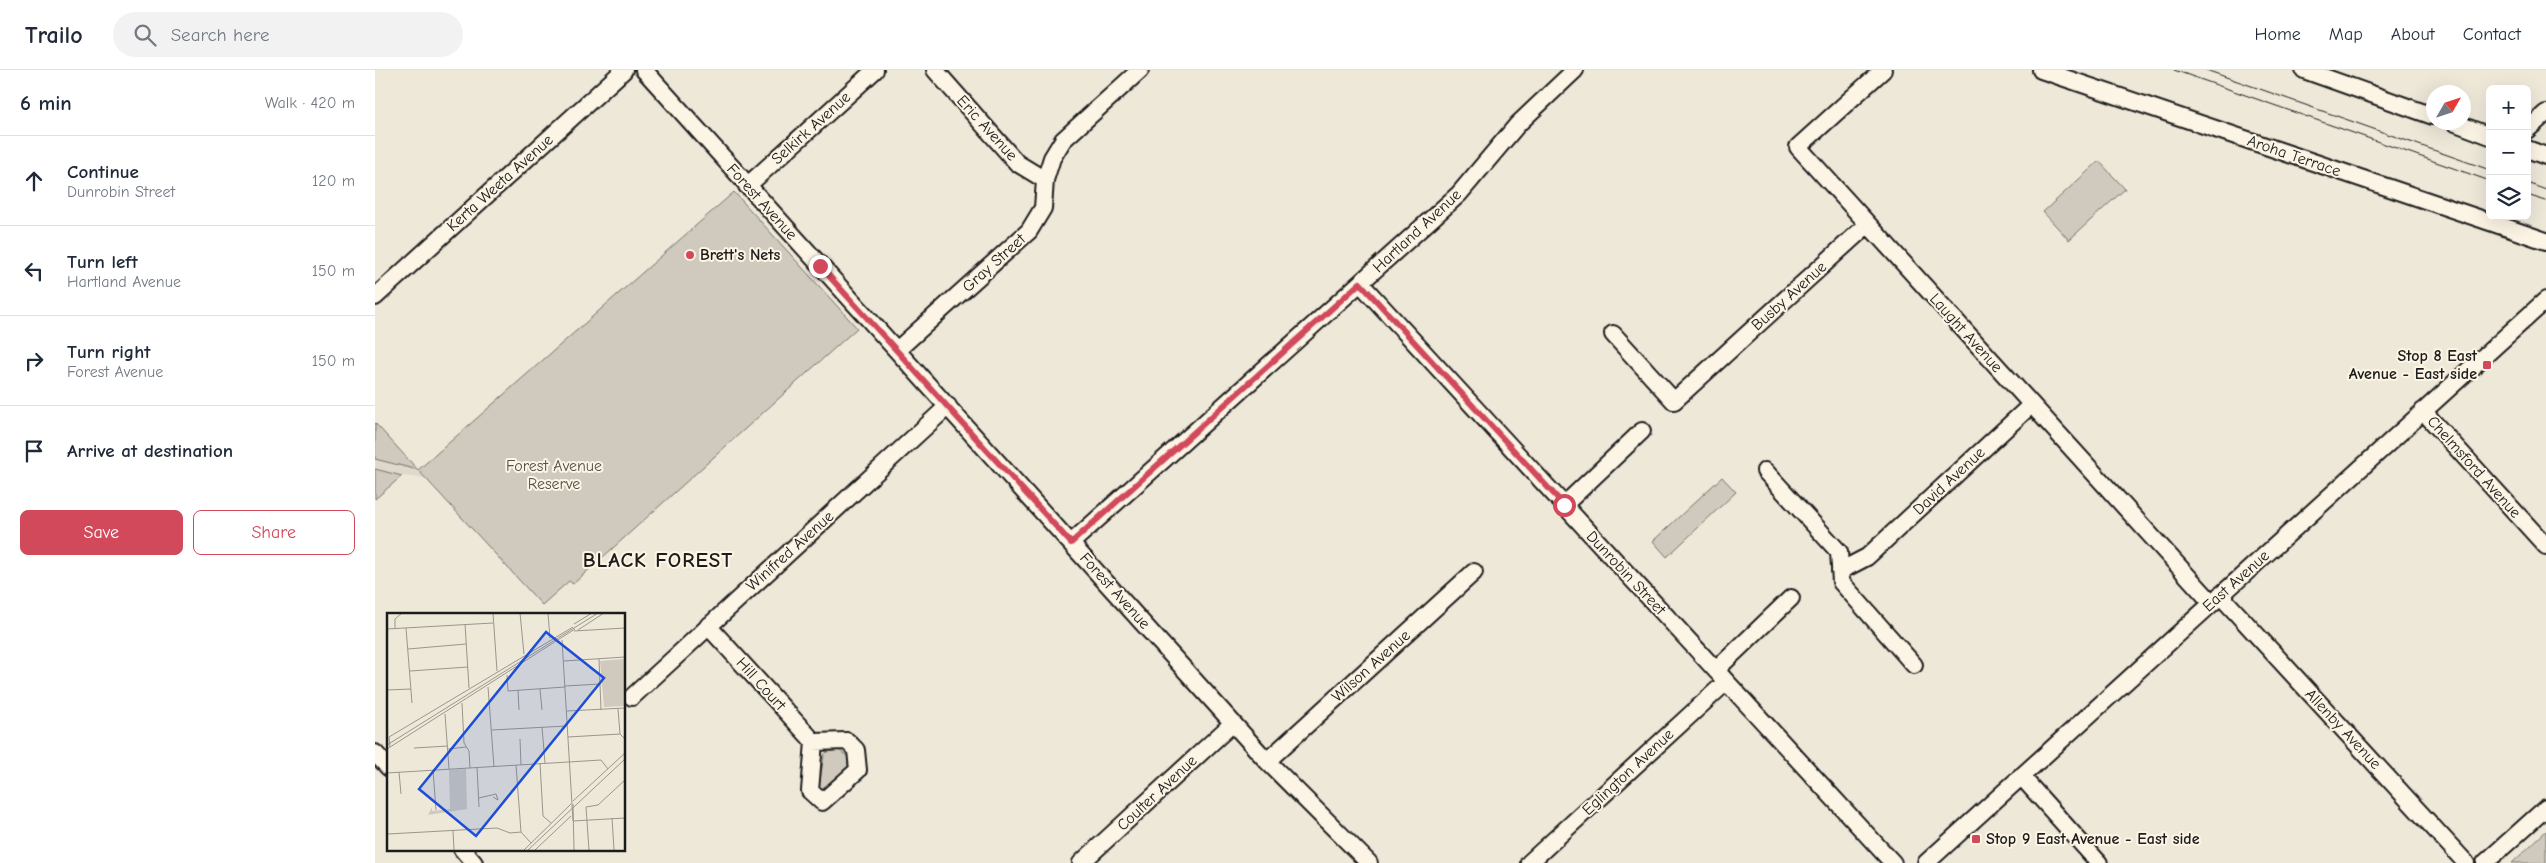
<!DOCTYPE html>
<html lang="en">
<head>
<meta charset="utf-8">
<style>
	:root { --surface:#fff; --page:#f2f2f3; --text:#1f2937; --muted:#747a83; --line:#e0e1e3; --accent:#d1495b }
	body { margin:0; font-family:"Comic Neue",sans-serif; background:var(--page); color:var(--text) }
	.controls { position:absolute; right:15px; top:15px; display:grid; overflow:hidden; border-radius:8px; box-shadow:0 5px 20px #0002 }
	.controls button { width:45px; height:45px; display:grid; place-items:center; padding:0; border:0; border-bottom:1px solid var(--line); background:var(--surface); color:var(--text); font:25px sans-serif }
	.compass { position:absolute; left:2051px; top:15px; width:45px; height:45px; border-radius:50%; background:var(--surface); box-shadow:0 5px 20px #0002; rotate:51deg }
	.stop { position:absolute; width:15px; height:15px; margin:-11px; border:4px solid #d1495b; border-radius:50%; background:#fff }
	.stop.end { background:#d1495b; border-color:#fff; box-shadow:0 1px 5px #0008 }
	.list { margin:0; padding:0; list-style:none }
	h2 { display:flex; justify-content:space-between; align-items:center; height:65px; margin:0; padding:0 20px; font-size:21px }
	h2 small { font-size:16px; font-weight:400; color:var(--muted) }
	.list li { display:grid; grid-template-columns:32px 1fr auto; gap:15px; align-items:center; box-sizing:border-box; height:90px; padding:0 20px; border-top:1px solid var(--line) }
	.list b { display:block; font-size:19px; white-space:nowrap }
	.list p { margin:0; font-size:16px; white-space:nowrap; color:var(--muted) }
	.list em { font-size:16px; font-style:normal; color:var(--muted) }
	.actions { display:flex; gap:10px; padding:15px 20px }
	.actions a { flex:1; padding:11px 0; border:1px solid var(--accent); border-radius:8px; text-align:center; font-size:18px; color:var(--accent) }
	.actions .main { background:var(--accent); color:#fff }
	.icon { flex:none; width:28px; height:28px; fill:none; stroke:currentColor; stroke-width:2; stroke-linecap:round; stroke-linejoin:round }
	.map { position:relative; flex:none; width:2171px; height:793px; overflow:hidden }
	header { display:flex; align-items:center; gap:30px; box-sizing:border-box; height:70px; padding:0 25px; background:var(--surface); border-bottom:1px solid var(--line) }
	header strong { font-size:24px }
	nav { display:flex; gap:28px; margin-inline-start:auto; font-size:18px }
	.search { width:350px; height:45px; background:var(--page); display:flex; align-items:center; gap:12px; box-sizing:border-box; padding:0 18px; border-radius:28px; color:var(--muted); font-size:19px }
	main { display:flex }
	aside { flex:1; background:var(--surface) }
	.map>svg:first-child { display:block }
	.built { fill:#ded9cb }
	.green { fill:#cfcabd; stroke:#76736c }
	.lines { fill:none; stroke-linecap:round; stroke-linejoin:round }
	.minor-casing { stroke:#1c1c1c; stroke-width:20 }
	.minor { stroke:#fcf5e5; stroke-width:16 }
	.tram { stroke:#1c1c1c; stroke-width:1 }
	.route { stroke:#d1495b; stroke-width:6 }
	.poi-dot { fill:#d1495b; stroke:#fcf5e5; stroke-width:2 }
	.labels { text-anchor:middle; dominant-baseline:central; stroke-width:4; stroke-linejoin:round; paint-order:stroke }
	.street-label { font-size:16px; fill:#1c1c1c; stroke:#fcf5e5 }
	.poi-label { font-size:16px; font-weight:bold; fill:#1c1c1c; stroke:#fcf5e5; text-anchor:start }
	.park-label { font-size:16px; fill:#52504c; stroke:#fcf5e5 }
	.district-label { font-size:21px; font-weight:bold; letter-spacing:1px; fill:#1c1c1c; stroke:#fcf5e5 }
	.inset-road { fill:none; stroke:#9a968d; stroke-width:1 }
	.view { fill:#1d4ed8; fill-opacity:0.15; stroke:#1d4ed8; stroke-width:2.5 }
	.inset-edge { fill:none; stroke:#1c1c1c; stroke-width:2.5 }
</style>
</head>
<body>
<header>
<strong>Trailo</strong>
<div class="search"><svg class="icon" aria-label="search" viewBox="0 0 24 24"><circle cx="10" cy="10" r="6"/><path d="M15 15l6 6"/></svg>Search here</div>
<nav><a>Home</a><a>Map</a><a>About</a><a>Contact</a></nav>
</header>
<main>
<aside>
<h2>6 min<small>Walk · 420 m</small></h2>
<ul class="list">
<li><svg class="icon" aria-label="ahead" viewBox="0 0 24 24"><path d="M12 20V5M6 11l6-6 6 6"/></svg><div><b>Continue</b><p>Dunrobin Street</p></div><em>120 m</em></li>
<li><svg class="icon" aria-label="left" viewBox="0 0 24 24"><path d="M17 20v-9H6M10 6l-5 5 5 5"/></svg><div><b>Turn left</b><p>Hartland Avenue</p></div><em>150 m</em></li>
<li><svg class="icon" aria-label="right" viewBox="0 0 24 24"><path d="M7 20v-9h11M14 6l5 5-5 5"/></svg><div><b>Turn right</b><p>Forest Avenue</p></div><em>150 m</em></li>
<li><svg class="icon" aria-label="arrive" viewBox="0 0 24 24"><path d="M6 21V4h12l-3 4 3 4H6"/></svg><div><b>Arrive at destination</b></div></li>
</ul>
<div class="actions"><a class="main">Save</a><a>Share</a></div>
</aside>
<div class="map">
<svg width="2171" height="793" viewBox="0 0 2171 793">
	<rect width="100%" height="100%" fill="#eee8d9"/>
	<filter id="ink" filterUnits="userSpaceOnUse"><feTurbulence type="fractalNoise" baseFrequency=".02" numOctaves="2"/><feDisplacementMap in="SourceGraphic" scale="10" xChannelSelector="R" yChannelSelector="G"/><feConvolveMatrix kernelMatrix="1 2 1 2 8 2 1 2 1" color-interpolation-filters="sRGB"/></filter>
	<g filter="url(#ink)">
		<path class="built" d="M0 353 50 408 27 406 0 429Z"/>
		<path class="green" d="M1724 91 1750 119 1694 170 1668 142Z
			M359 122 482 258 198 514 194 511 167 535 43 400 0 389V353L43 400Z
			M0 399 27 406 0 429Z
			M1347 407 1361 422 1292 487 1278 471Z
			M464 680 473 687V699L452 719 444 717 449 685 452 682Z
			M2171 761V793H2137Z"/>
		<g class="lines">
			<g class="minor-casing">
				<path id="minor" d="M269 0 892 691 994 793
					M560 0 642 93 670 110
					M1508 0 1423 77 1837 533
					M1666 0 2171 171
					M1929 0 2058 46
					M2078 52 2115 66
					M2152 60 2171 43
					M2152 79 2171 86
					M372 116 500 0
					M985 213 1518 793
					M0 227 249 0
					M1238 264 1299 331 1493 154
					M522 280 654 161 668 138 670 110 677 88 688 70 765 0
					M2048 341 2171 476
					M1390 401 1464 482 1466 512 1539 595
					M1189 435 1267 361
					M696 473 1084 124 1143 54 1200 0
					M1465 501 1492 487 1656 335
					M1845 525 2091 793
					M333 556 439 672 435 721 447 732 483 700 481 680 472 671 439 672
					M1341 600 1416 528
					M257 627 573 336
					M0 683 14 698
					M892 691 1099 502
					M1646 706 1724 793
					M87 779 99 793
					M706 793 858 653
					M1154 793 1351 612
					M1551 793 2171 230
					M2110 793 2171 738"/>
			</g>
			<use href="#minor" class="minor"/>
			<path class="tram" d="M1799 0 2115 111
				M1831 0 2115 100
				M2152 113 2171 120
				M2152 125 2171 131"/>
		</g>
	</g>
	<g class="lines" filter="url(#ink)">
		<path class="route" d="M445 196 696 473 985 213 1189 435"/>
	</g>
	<g class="poi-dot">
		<circle cx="315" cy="185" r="5"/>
		<rect x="2107" y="290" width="10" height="10" rx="2.5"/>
		<rect x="1596" y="764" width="10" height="10" rx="2.5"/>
	</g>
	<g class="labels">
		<g class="street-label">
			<text transform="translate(436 58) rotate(-42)">Selkirk Avenue</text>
			<text transform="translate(612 58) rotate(48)">Eric Avenue</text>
			<text transform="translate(1919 86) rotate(19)">Aroha Terrace</text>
			<text transform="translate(125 113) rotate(-42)">Kerta Weeta Avenue</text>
			<text transform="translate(387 132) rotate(48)">Forest Avenue</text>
			<text transform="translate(1042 161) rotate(-43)">Hartland Avenue</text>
			<text transform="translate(619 193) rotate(-42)">Gray Street</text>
			<text transform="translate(1414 226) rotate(-42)">Busby Avenue</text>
			<text transform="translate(1591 263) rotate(48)">Laught Avenue</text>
			<text transform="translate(2099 397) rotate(48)">Chelmsford Avenue</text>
			<text transform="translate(1574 411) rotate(-43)">David Avenue</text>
			<text transform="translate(415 481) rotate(-42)">Winifred Avenue</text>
			<text transform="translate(1251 503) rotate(47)">Dunrobin Street</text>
			<text transform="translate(1861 511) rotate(-42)">East Avenue</text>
			<text transform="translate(740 521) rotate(48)">Forest Avenue</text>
			<text transform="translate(996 596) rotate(-42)">Wilson Avenue</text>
			<text transform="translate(386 614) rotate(48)">Hill Court</text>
			<text transform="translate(1968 659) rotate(47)">Allenby Avenue</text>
			<text transform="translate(1253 702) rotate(-43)">Eglington Avenue</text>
			<text transform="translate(782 723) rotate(-43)">Coulter Avenue</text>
		</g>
		<g class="poi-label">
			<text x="325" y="185">Brett's Nets</text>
			<text x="2102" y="286" text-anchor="end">Stop 8 East<tspan x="2102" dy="18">Avenue - East side</tspan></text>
			<text x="1611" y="769">Stop 9 East Avenue - East side</text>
		</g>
		<g class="park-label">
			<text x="179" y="396">Forest Avenue<tspan x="179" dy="18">Reserve</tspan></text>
		</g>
		<g class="district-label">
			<text x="283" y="490">BLACK FOREST</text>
		</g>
	</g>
	<g transform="translate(12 543)">
		<rect width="238" height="238" fill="#eee8d9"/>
		<path d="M237 46V93L217 94 213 48ZM79 156 80 196 41 202 45 194V198L63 196 62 157Z" fill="#cfcabd"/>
		<path class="inset-road" d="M106 0 110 58M133 0 137 41M161 0 163 25M78 11 82 75M187 11 205 0M8 15V6L15 0M19 15 25 90M0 16 106 10M191 17 217 0M187 18 238 15M175 27 186 208M21 36 79 31M212 46 214 97M177 48 238 44M23 58 81 54M120 62 121 78 178 74M178 73 213 71M101 74 107 154M153 76 155 97M0 77 24 76M131 77 132 97M75 90 77 130 82 138 83 155M231 96 233 121M180 98 238 95M58 101 62 156M155 114 158 150M105 117 180 113M181 124 233 121 238 126M133 126 134 152M0 132 211 0M3 134 2 124 186 14M27 135 61 133M0 136 188 16M61 136 79 134M153 150 156 203 164 210M129 152 134 219M90 154 92 194M46 157 49 197M12 159 14 181M0 160 214 147 221 156M92 185 109 181 111 187 106 184M186 188 238 140M186 191 187 237M225 205 227 237M186 208 238 205M66 217 67 237M1 221 110 215 123 220 134 219 144 230M137 237 184 191M141 237 238 146M148 237 184 203M202 237 199 194 211 192 238 167"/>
		<path class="view" d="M159 19 217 65 89 223 32 176Z"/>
		<rect width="238" height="238" class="inset-edge"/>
	</g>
</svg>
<div class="controls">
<button>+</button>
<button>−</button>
<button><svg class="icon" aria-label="layers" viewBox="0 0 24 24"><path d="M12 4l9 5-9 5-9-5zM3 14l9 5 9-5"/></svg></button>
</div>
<svg class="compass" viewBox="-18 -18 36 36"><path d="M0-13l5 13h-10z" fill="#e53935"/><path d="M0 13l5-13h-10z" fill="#747a83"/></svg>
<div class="stop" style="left:1189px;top:435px"></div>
<div class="stop end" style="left:445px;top:196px"></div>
</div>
</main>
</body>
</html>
